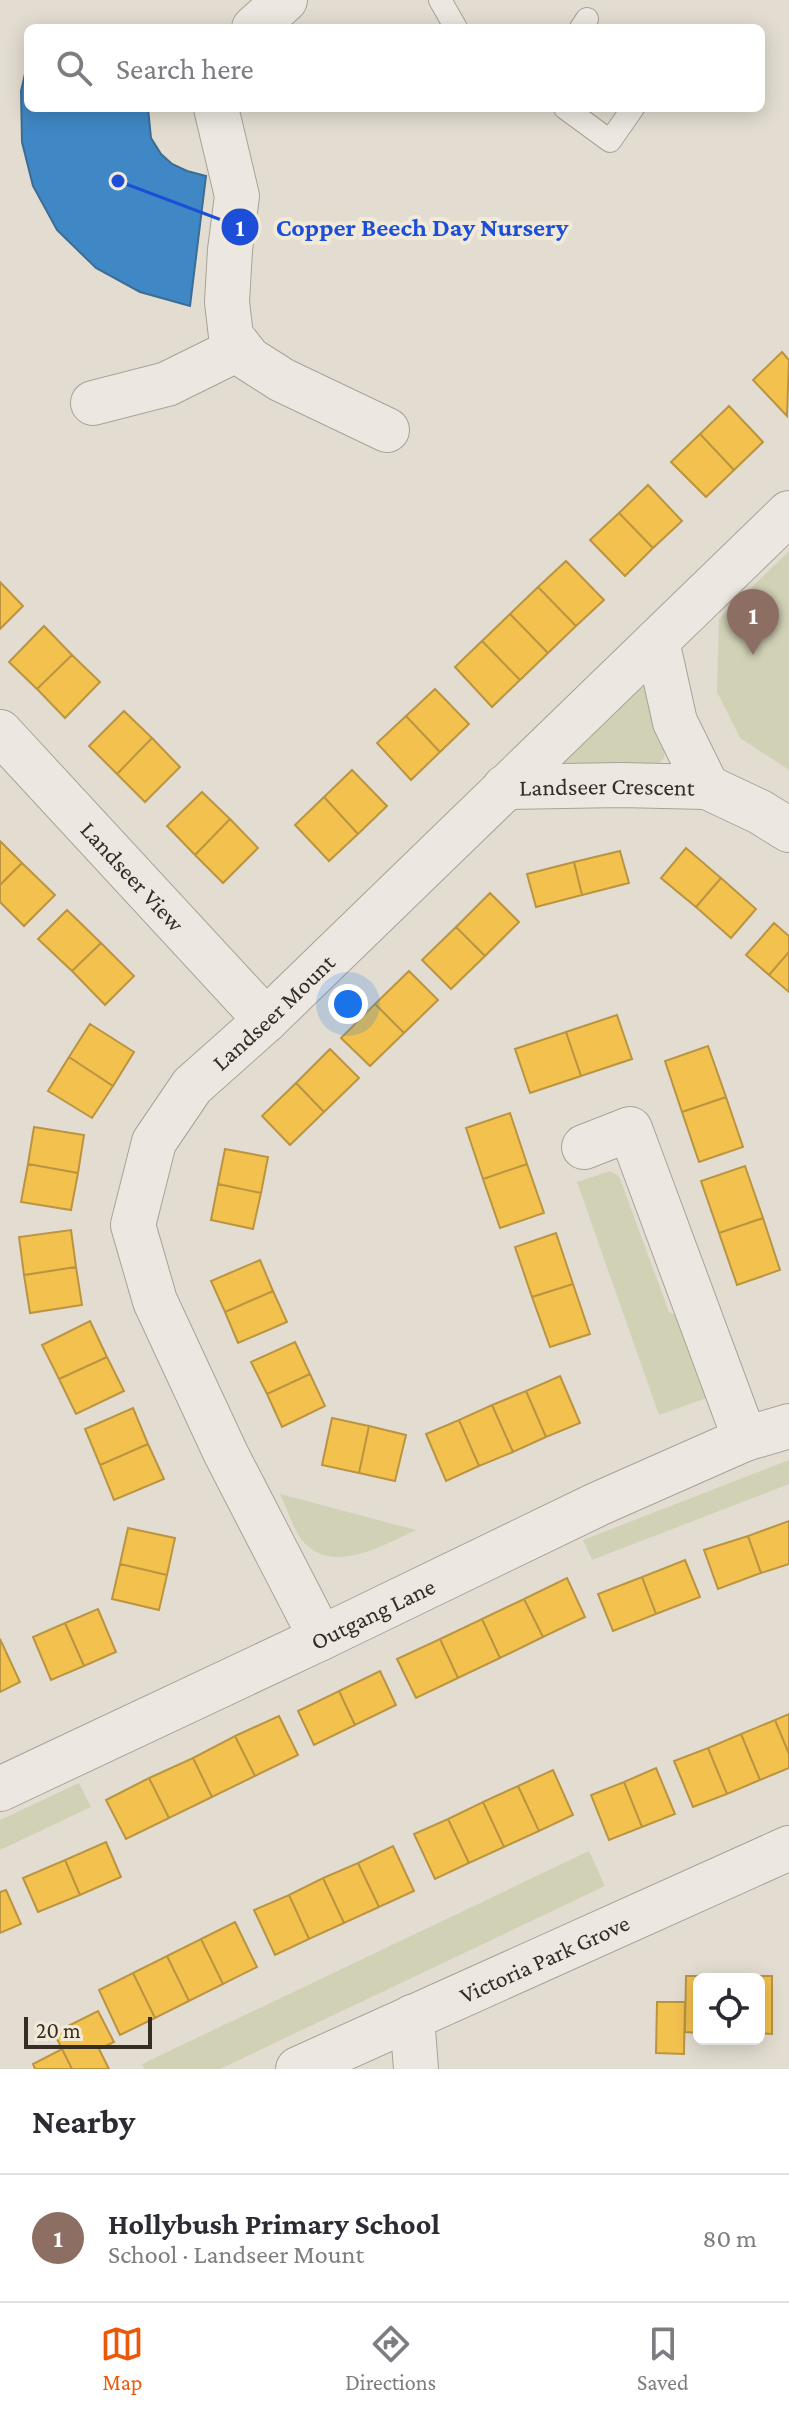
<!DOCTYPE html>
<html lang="en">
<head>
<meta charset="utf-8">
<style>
	:root { --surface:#fff; --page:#f7f7f7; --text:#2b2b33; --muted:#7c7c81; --line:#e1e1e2; --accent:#ea580c }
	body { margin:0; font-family:"Crimson Pro",serif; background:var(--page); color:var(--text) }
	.controls { position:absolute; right:24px; bottom:24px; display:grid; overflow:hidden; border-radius:12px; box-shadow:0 4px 20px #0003 }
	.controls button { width:72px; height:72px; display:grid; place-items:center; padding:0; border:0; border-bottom:2px solid var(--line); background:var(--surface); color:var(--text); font:40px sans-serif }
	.scale { position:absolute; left:24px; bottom:20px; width:128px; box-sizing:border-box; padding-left:8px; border:4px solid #372c22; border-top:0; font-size:22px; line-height:28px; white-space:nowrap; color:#372c22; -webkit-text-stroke:6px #f2ead8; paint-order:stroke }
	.you { position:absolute; left:348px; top:1004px; width:28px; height:28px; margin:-20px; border:6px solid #fff; border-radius:50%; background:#1a73e8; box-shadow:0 0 0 12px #1a73e833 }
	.badge { display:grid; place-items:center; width:52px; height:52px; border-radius:50%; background:var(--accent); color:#fff; font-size:26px; font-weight:700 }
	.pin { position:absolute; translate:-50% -66px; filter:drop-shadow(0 2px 4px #0008) }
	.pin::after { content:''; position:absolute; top:42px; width:28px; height:24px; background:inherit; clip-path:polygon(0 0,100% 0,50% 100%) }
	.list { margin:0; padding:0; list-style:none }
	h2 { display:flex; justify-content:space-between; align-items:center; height:104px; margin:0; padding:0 32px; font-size:34px }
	h2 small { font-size:26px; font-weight:400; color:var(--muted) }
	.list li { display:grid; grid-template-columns:52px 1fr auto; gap:24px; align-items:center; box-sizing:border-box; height:128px; padding:0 32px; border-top:2px solid var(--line) }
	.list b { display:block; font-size:30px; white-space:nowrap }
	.list p { margin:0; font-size:26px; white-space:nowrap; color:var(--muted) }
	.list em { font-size:26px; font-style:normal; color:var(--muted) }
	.icon { flex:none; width:44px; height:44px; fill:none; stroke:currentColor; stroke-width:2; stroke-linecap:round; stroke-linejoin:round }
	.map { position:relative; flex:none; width:789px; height:2069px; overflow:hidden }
	.search { position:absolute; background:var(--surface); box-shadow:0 4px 20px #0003; left:24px; right:24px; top:24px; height:88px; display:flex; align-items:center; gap:20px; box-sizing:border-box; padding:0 28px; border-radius:12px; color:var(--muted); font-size:30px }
	.sheet { height:232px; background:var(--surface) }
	nav { display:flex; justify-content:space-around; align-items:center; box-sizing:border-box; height:112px; border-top:2px solid var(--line); background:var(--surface); font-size:22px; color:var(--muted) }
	nav a { display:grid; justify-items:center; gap:4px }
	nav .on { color:var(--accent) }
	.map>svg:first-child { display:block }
	.green { fill:#d1d1b6 }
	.homes { fill:#f2c14e; stroke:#ba9441; stroke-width:2 }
	.schools { fill:#3f88c5; stroke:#3d6c94; stroke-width:2 }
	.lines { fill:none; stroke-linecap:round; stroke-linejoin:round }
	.service-casing { stroke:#a8a299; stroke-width:24 }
	.minor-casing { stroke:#a8a299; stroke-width:46 }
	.service { stroke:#ece8e1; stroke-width:22 }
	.minor { stroke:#ece8e1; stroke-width:44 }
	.labels { text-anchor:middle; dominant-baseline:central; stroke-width:8; stroke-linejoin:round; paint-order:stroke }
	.street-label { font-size:24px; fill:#372c22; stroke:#f2ead8 }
	.leader { fill:none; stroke:#1d4ed8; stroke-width:3 }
	.callout-dot { fill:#1d4ed8; stroke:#f2ead8; stroke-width:3 }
	.mark-label { font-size:24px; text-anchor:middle; font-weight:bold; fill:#fff }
	.callout-label { font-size:26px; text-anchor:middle; font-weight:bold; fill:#1d4ed8; stroke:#f2ead8; stroke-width:8; stroke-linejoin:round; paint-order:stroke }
</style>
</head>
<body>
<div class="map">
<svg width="789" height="2069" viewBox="0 0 789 2069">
	<rect width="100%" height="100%" fill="#e3ddd1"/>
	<path class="green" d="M789 551V770L740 738 717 692 719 619Z
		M640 685 645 687 665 751 664 758 659 763 573 768 564 762 565 754Z
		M610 1171 619 1176 669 1312 683 1319 710 1397 659 1415 577 1182Z
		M789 1460V1484L592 1560 583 1540Z
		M280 1494 416 1530C384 1545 330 1577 301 1539 292 1526 287 1508 280 1494Z
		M79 1783 91 1807 0 1850V1820Z
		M589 1851 605 1886 220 2069H144L142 2064Z"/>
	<path class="homes" d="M782 352 789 360 787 416 753 380Z
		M729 406 763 442 734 470 700 434Z
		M700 434 734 470 706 497 671 462Z
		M648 485 682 521 653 548 619 513Z
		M619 513 653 548 625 576 590 540Z
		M566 561 604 600 576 626 538 587Z
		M0 582 23 606 0 629Z
		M538 587 576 626 548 653 510 614Z
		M510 614 548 653 520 680 482 641Z
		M44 626 72 655 37 689 9 662Z
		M482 641 520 680 492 707 455 667Z
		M72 655 100 682 65 718 37 689Z
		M435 689 469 724 440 752 406 716Z
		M124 711 152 738 117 774 89 746Z
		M406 716 440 752 411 780 377 743Z
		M152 738 180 767 145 802 117 774Z
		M352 770 387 806 358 834 324 797Z
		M202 792 230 819 195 855 167 826Z
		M324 797 358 834 329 861 295 825Z
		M230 819 258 848 223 883 195 855Z
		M0 841 22 863 0 885Z
		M686 848 721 878 696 907 661 878Z
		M620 851 629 883 582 895 574 862Z
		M574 862 582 895 536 907 527 874Z
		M22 863 55 895 24 926 0 902V885Z
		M721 878 756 909 731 938 696 907Z
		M490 893 519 922 485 956 456 927Z
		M67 910 101 943 72 971 38 939Z
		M774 923 789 936V952L769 975 746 955Z
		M456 927 485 956 451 989 422 960Z
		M101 943 134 976 105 1005 72 971Z
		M789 952V992L769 975Z
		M409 971 438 1000 404 1033 375 1004Z
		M375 1004 404 1033 370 1066 341 1038Z
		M617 1015 632 1059 581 1076 566 1032Z
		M90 1024 134 1052 113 1086 69 1057Z
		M566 1032 581 1076 530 1093 515 1049Z
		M708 1046 726 1097 682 1112 665 1061Z
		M330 1049 359 1078 324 1112 296 1083Z
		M69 1057 113 1086 92 1118 48 1091Z
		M296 1083 324 1112 290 1145 262 1116Z
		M726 1097 743 1147 699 1162 682 1112Z
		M510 1113 527 1164 483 1179 466 1128Z
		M34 1127 84 1135 78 1173 28 1164Z
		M225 1149 268 1157 261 1193 218 1184Z
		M28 1164 78 1173 71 1210 21 1202Z
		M527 1164 544 1213 500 1228 483 1179Z
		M745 1166 763 1218 719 1233 701 1181Z
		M218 1184 261 1193 253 1229 211 1220Z
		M763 1218 780 1270 737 1285 719 1233Z
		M71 1230 76 1267 24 1275 19 1237Z
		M556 1233 573 1284 532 1297 515 1247Z
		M260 1260 273 1291 225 1312 211 1281Z
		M76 1267 82 1305 30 1313 24 1275Z
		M573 1284 590 1334 550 1347 532 1297Z
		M273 1291 287 1322 238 1343 225 1312Z
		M90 1321 107 1357 59 1379 42 1345Z
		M295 1342 310 1374 267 1394 251 1362Z
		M107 1357 124 1391 76 1414 59 1379Z
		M310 1374 325 1406 282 1427 267 1394Z
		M560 1376 580 1423 546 1437 526 1391Z
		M526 1391 546 1437 513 1452 492 1405Z
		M492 1405 513 1452 479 1466 459 1420Z
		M133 1408 148 1444 100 1465 85 1429Z
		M332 1418 369 1426 359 1473 322 1465Z
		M459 1420 479 1466 446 1481 426 1434Z
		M369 1426 406 1435 395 1481 359 1473Z
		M148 1444 164 1479 114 1500 100 1465Z
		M789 1521V1564L761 1573 748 1536Z
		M128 1528 175 1538 167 1575 120 1564Z
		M748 1536 761 1573 718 1589 704 1550Z
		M685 1560 700 1597 656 1614 642 1577Z
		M120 1564 167 1575 159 1610 112 1599Z
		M642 1577 656 1614 613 1631 598 1594Z
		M567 1578 585 1617 543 1637 524 1599Z
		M524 1599 543 1637 500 1658 482 1619Z
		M98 1609 116 1652 84 1666 65 1623Z
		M482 1619 500 1658 458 1678 440 1639Z
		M65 1623 84 1666 51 1680 33 1637Z
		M0 1639 20 1682 0 1692Z
		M440 1639 458 1678 416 1698 397 1659Z
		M380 1671 396 1705 355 1725 339 1691Z
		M339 1691 355 1725 314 1745 298 1711Z
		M789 1714V1754L775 1720Z
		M279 1716 298 1755 255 1776 235 1736Z
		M775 1720 789 1754V1768L760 1780 741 1734Z
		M741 1734 760 1780 727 1794 708 1748Z
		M235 1736 255 1776 212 1797 193 1758Z
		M708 1748 727 1794 693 1807 674 1761Z
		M193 1758 212 1797 169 1818 149 1778Z
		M656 1768 675 1814 642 1827 624 1782Z
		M553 1770 573 1815 539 1831 518 1786Z
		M149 1778 169 1818 126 1839 106 1800Z
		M624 1782 642 1827 609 1840 591 1795Z
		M518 1786 539 1831 504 1847 483 1802Z
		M483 1802 504 1847 469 1863 448 1819Z
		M448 1819 469 1863 435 1879 414 1834Z
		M106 1842 121 1877 80 1895 65 1860Z
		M393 1846 414 1891 379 1907 358 1863Z
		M65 1860 80 1895 38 1912 23 1878Z
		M358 1863 379 1907 344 1923 323 1878Z
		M323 1878 344 1923 309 1939 289 1895Z
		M6 1890 21 1924 0 1933V1892Z
		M289 1895 309 1939 275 1955 254 1910Z
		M235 1922 257 1967 223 1984 201 1939Z
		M201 1939 223 1984 189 2001 167 1956Z
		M167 1956 189 2001 155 2018 133 1973Z
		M133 1973 155 2018 120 2035 99 1990Z
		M686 1976H715V1979H699V2033L685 2032Z
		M744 1976H772V2034L759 2033V1979H744Z
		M657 2002H685L684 2054 656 2053Z
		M98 2011 114 2042 99 2049 109 2069H72L54 2033Z
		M62 2049 72 2069H35L33 2064Z"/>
	<path class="schools" d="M28 61V108H148L151 138 161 154 172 164 187 171 206 176 190 306 140 292 96 268 57 230 33 186 22 142 21 91Z"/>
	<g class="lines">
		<g class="service-casing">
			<path id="service" d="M440 0 456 28
				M581 28 587 19
				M565 108 610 141 633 108"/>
		</g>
		<g class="minor-casing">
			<g id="minor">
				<path d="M254 28 285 0"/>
				<path d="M216 108 237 196 230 250 227 302 231 336 249 359 282 380 387 430"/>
				<path d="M93 403 167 384 240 348"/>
				<path id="s1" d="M0 732 266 1020"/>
				<path id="s2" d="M505 787 620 785 707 787 675 722 657 641"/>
				<path d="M707 787 760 812 789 830"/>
				<path d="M584 1147 630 1129 745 1439"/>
				<path id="s3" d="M321 1638 226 1454 155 1301 133 1225 154 1142 192 1086 266 1020 789 513"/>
				<path id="s4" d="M0 1789 321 1638 598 1504 745 1439 789 1426"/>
				<path d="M412 2017 416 2069"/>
				<path id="s5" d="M298 2069 789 1848"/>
			</g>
		</g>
		<use href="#service" class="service"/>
		<use href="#minor" class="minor"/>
	</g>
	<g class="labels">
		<g class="street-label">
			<text stroke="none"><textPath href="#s2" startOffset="102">Landseer Crescent</textPath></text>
			<text stroke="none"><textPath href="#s1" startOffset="196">Landseer View</textPath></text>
			<text stroke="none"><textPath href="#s3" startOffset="718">Landseer Mount</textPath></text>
			<text stroke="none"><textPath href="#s4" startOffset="412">Outgang Lane</textPath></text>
			<text stroke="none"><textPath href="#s5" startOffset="270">Victoria Park Grove</textPath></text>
		</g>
	</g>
	<path class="leader" d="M118 181L240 227"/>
	<g class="callout-dot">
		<circle cx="118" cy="181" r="8"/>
		<circle cx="240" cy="227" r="20"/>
	</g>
	<g class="mark-label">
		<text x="240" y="236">1</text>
	</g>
	<g class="callout-label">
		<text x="422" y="236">Copper Beech Day Nursery</text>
	</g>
</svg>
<div class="controls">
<button><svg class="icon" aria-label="locate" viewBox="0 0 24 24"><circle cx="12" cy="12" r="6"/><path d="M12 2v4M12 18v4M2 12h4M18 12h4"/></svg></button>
</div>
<div class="scale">20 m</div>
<div class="you"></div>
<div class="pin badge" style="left:753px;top:655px;background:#8d6e63">1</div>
<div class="search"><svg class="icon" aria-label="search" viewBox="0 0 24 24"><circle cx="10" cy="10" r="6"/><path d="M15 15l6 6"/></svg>Search here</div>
</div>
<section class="sheet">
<h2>Nearby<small></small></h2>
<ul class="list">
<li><span class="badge" style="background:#8d6e63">1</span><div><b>Hollybush Primary School</b><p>School · Landseer Mount</p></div><em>80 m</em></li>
</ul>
</section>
<nav>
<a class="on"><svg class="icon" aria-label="map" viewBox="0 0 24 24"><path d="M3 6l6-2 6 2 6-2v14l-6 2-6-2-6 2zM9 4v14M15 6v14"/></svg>Map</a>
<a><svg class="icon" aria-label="directions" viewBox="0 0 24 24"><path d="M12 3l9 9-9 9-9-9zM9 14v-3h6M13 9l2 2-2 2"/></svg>Directions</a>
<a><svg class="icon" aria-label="saved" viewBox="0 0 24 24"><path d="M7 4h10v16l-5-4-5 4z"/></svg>Saved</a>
</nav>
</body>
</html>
